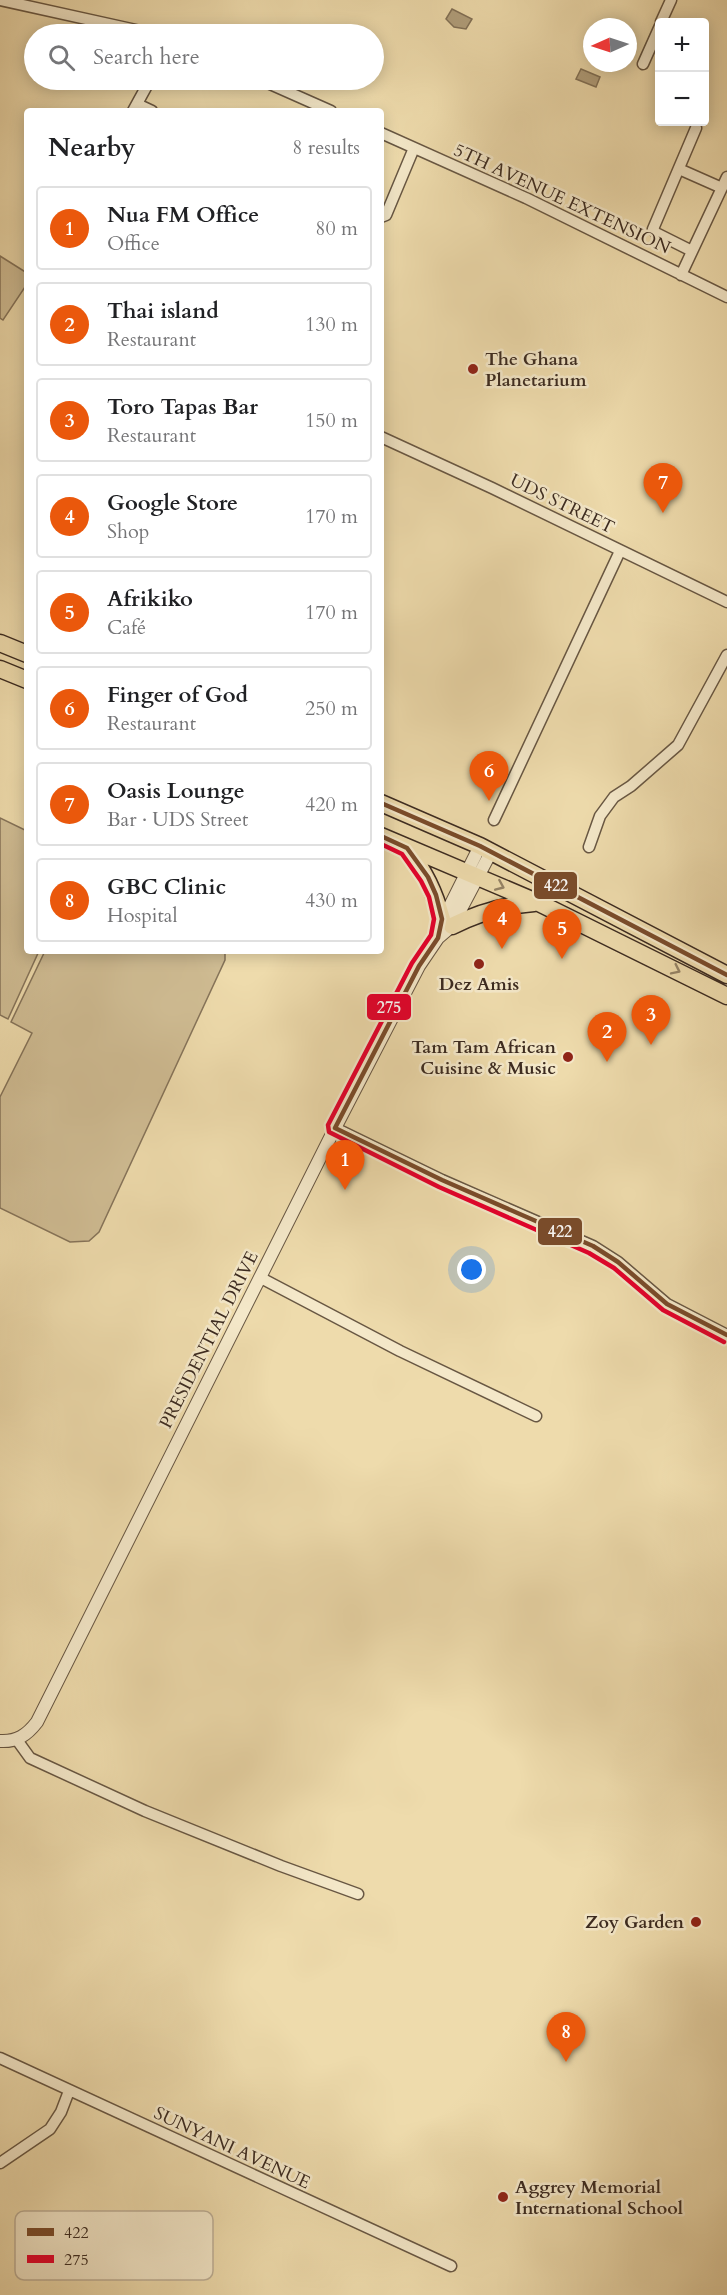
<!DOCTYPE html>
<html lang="en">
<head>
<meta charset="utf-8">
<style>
	:root { --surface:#fff; --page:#f2f2f2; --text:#202124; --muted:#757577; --line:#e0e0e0; --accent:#ea580c }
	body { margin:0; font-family:Cardo,serif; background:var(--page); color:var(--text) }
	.controls { position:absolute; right:18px; top:18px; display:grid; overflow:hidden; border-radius:6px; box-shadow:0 3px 15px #0003 }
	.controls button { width:54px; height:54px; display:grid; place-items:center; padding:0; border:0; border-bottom:2px solid var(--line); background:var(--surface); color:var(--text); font:30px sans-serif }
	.compass { position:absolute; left:583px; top:18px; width:54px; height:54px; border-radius:50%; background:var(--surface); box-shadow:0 3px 15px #0003; rotate:267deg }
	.you { position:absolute; left:472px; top:1270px; width:21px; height:21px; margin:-15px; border:4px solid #fff; border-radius:50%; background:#1a73e8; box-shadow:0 0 0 9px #1a73e833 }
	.badge { display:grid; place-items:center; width:39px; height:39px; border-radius:50%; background:var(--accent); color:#fff; font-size:20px; font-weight:700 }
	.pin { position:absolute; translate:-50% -50px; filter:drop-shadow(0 2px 3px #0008) }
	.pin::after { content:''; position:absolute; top:32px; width:21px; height:18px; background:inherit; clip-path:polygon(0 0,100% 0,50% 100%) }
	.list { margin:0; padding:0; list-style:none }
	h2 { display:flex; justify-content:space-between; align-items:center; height:78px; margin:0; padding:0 24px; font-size:26px }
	h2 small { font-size:20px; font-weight:400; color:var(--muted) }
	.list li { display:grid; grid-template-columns:39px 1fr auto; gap:18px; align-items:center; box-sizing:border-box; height:84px; margin:0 12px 12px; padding:0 12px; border:2px solid var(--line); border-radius:6px }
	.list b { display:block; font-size:22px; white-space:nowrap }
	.list p { margin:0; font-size:20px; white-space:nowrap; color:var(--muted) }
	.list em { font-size:20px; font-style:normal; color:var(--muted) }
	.icon { flex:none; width:33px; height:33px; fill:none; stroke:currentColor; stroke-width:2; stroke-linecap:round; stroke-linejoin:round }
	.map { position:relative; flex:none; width:727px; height:2295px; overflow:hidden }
	.search { position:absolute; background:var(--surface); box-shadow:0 3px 15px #0003; left:24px; top:24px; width:360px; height:66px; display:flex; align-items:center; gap:15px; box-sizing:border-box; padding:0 21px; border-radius:33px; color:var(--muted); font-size:22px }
	.panel { position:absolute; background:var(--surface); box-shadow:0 3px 15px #0003; left:24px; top:108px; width:360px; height:846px; border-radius:6px }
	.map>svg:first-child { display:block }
	.green { fill:#d0bd94; stroke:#86745a; stroke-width:1.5 }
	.water { fill:#b19f7c; stroke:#827157; stroke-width:1.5 }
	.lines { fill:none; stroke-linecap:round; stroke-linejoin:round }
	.minor-casing { stroke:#685743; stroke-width:13 }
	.tertiary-casing { stroke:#685743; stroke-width:14 }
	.trunk-casing { stroke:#3c2b20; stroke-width:19 }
	.minor { stroke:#f4e8c9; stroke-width:10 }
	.tertiary { stroke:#f4e8c9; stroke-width:12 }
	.trunk { stroke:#eedbac; stroke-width:16 }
	.bus-1-casing { stroke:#f4e8c9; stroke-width:9 }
	.bus-2-casing { stroke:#f4e8c9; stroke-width:9 }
	.bus-1 { stroke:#7a4b2a; stroke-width:4.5 }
	.bus-2 { stroke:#e4002b; stroke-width:4.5 }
	.oneway { stroke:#958366 }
	.poi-dot { fill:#8f2418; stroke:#f4e8c9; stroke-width:2 }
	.labels { text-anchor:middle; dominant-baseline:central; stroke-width:5; stroke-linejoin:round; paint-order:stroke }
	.street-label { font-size:18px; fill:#3c2b20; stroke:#f4e8c9 }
	.poi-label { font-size:18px; font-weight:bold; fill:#3c2b20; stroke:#f4e8c9; text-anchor:start }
	.key { fill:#f4e8c9; stroke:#bdaf96; stroke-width:1.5 }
	.key-label { font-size:16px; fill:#3c2b20 }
	.line-badge { stroke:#f4e8c9; stroke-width:2 }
	.badge-label { font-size:16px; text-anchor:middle; font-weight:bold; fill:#fff }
</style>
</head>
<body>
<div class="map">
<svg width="727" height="2295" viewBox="0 0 727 2295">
	<rect width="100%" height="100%" fill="#eedbac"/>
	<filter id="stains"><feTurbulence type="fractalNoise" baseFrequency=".00333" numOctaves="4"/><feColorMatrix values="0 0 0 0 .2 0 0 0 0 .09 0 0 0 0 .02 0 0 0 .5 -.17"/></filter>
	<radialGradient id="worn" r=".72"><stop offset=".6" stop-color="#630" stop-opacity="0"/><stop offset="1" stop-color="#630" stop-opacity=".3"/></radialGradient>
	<path class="green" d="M0 256 27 273V284L3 320 0 318Z
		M0 818 27 831V951H39L8 1019 0 1015Z
		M45 951H225V960L99 1232 89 1241 70 1242 0 1208V1097L32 1033 11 1022Z"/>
	<path class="water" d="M452 9 472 19 466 29 454 27 446 19Z
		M581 69 600 77 596 87 576 79Z"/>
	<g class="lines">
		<g class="minor-casing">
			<path id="minor" d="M0 0 154 34
				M661 22 671 0
				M643 64 660 26
				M261 80 331 111
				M137 104 152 111
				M133 111 150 80
				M381 133 526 198 727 297
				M679 169 722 188
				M381 217 386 215 414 148
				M692 251 656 233 653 229 696 128
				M681 275 727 177
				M381 437 492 488 727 602
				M494 820 620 551
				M589 847 600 816 614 797 631 786 678 745 727 655
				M335 1128 442 1180 593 1246 618 1262 667 1304 727 1335
				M261 1278 400 1351 536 1416
				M17 1740 30 1758 145 1811 281 1866 358 1894
				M0 2058 451 2266
				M0 2163 50 2129 61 2112 69 2091"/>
		</g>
		<g class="tertiary-casing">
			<path id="tertiary" d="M442 922 480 846
				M0 1741C17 1742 27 1735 37 1722L335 1128 419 966 438 938 452 926 491 852"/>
		</g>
		<g class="trunk-casing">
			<path id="trunk" d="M0 643 27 654
				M0 669 27 680
				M381 803 480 846 727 975
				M381 836 539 903 727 996
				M408 849C425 873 434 891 442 919
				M452 926C478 913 505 905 534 903"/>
		</g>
		<use href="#minor" class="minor"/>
		<use href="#tertiary" class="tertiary"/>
		<use href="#trunk" class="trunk"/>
		<g class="bus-1-casing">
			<path id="bus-1" d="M381 803 480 846 727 975
				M381 836 407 848 428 877 436 895 442 919 438 938 419 966 335 1128 442 1180 593 1246 618 1262 667 1304 727 1335"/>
		</g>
		<g class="bus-2-casing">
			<path id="bus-2" d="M381 844 402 854 421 881 429 897 434 919 431 935 412 963 328 1125 329 1132 439 1187 589 1253 614 1268 663 1310 724 1342"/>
		</g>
		<use href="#bus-1" class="bus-1"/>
		<use href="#bus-2" class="bus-2"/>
	</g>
	<defs><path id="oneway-chevron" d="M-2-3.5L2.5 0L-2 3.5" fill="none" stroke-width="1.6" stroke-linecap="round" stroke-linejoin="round" transform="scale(1.5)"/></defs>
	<g class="oneway">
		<use href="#oneway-chevron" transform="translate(500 886) rotate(23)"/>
		<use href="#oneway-chevron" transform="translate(676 970) rotate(26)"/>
	</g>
	<g class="poi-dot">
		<circle cx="473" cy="369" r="6"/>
		<circle cx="479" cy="964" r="6"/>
		<circle cx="568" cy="1057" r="6"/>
		<circle cx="696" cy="1922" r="6"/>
		<circle cx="503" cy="2197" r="6"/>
	</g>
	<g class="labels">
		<g class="street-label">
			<text transform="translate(562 199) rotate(25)">5TH AVENUE EXTENSION</text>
			<text transform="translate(562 504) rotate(26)">UDS STREET</text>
			<text transform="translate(209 1340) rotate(-63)">PRESIDENTIAL DRIVE</text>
			<text transform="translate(232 2148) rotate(25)">SUNYANI AVENUE</text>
		</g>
		<g class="poi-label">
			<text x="485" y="359">The Ghana<tspan x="485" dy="21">Planetarium</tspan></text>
			<text x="479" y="984" text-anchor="middle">Dez Amis</text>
			<text x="556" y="1047" text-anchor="end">Tam Tam African<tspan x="556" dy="21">Cuisine &amp; Music</tspan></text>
			<text x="684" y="1922" text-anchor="end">Zoy Garden</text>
			<text x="515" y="2187">Aggrey Memorial<tspan x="515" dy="21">International School</tspan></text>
		</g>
	</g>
	<rect x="15" y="2211" width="198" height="69" rx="9" class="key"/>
	<rect x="27" y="2228" width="27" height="8" fill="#7a4b2a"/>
	<rect x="27" y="2255" width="27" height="8" fill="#e4002b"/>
	<g class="key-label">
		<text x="64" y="2238">422</text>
		<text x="64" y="2265">275</text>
	</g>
	<g class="line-badge">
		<rect x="533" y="871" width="45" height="29" rx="6" fill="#7a4b2a"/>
		<rect x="366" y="993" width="46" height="28" rx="6" fill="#e4002b"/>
		<rect x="537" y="1217" width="46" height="29" rx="6" fill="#7a4b2a"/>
	</g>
	<g class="badge-label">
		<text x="556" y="891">422</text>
		<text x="389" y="1013">275</text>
		<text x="560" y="1237">422</text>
	</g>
	<rect width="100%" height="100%" filter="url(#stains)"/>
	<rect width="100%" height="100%" fill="url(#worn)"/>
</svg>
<div class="controls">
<button>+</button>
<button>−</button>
</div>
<svg class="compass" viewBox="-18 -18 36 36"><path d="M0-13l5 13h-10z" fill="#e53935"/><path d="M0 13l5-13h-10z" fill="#757577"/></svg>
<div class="you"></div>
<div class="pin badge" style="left:345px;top:1190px">1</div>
<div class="pin badge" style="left:607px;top:1062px">2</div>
<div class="pin badge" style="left:651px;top:1045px">3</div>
<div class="pin badge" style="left:502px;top:949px">4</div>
<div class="pin badge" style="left:562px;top:959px">5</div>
<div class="pin badge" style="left:489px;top:801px">6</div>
<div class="pin badge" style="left:663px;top:513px">7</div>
<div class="pin badge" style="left:566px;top:2062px">8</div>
<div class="search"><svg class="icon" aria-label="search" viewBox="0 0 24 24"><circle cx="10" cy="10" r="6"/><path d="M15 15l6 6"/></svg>Search here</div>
<section class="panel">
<h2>Nearby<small>8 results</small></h2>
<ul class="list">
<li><span class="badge">1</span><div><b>Nua FM Office</b><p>Office</p></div><em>80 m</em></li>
<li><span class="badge">2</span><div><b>Thai island</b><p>Restaurant</p></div><em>130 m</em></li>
<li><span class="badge">3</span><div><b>Toro Tapas Bar</b><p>Restaurant</p></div><em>150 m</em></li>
<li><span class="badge">4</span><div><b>Google Store</b><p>Shop</p></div><em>170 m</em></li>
<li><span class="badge">5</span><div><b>Afrikiko</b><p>Café</p></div><em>170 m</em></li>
<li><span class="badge">6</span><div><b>Finger of God</b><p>Restaurant</p></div><em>250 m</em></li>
<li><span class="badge">7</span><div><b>Oasis Lounge</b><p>Bar · UDS Street</p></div><em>420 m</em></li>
<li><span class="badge">8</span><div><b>GBC Clinic</b><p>Hospital</p></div><em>430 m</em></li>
</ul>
</section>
</div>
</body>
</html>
